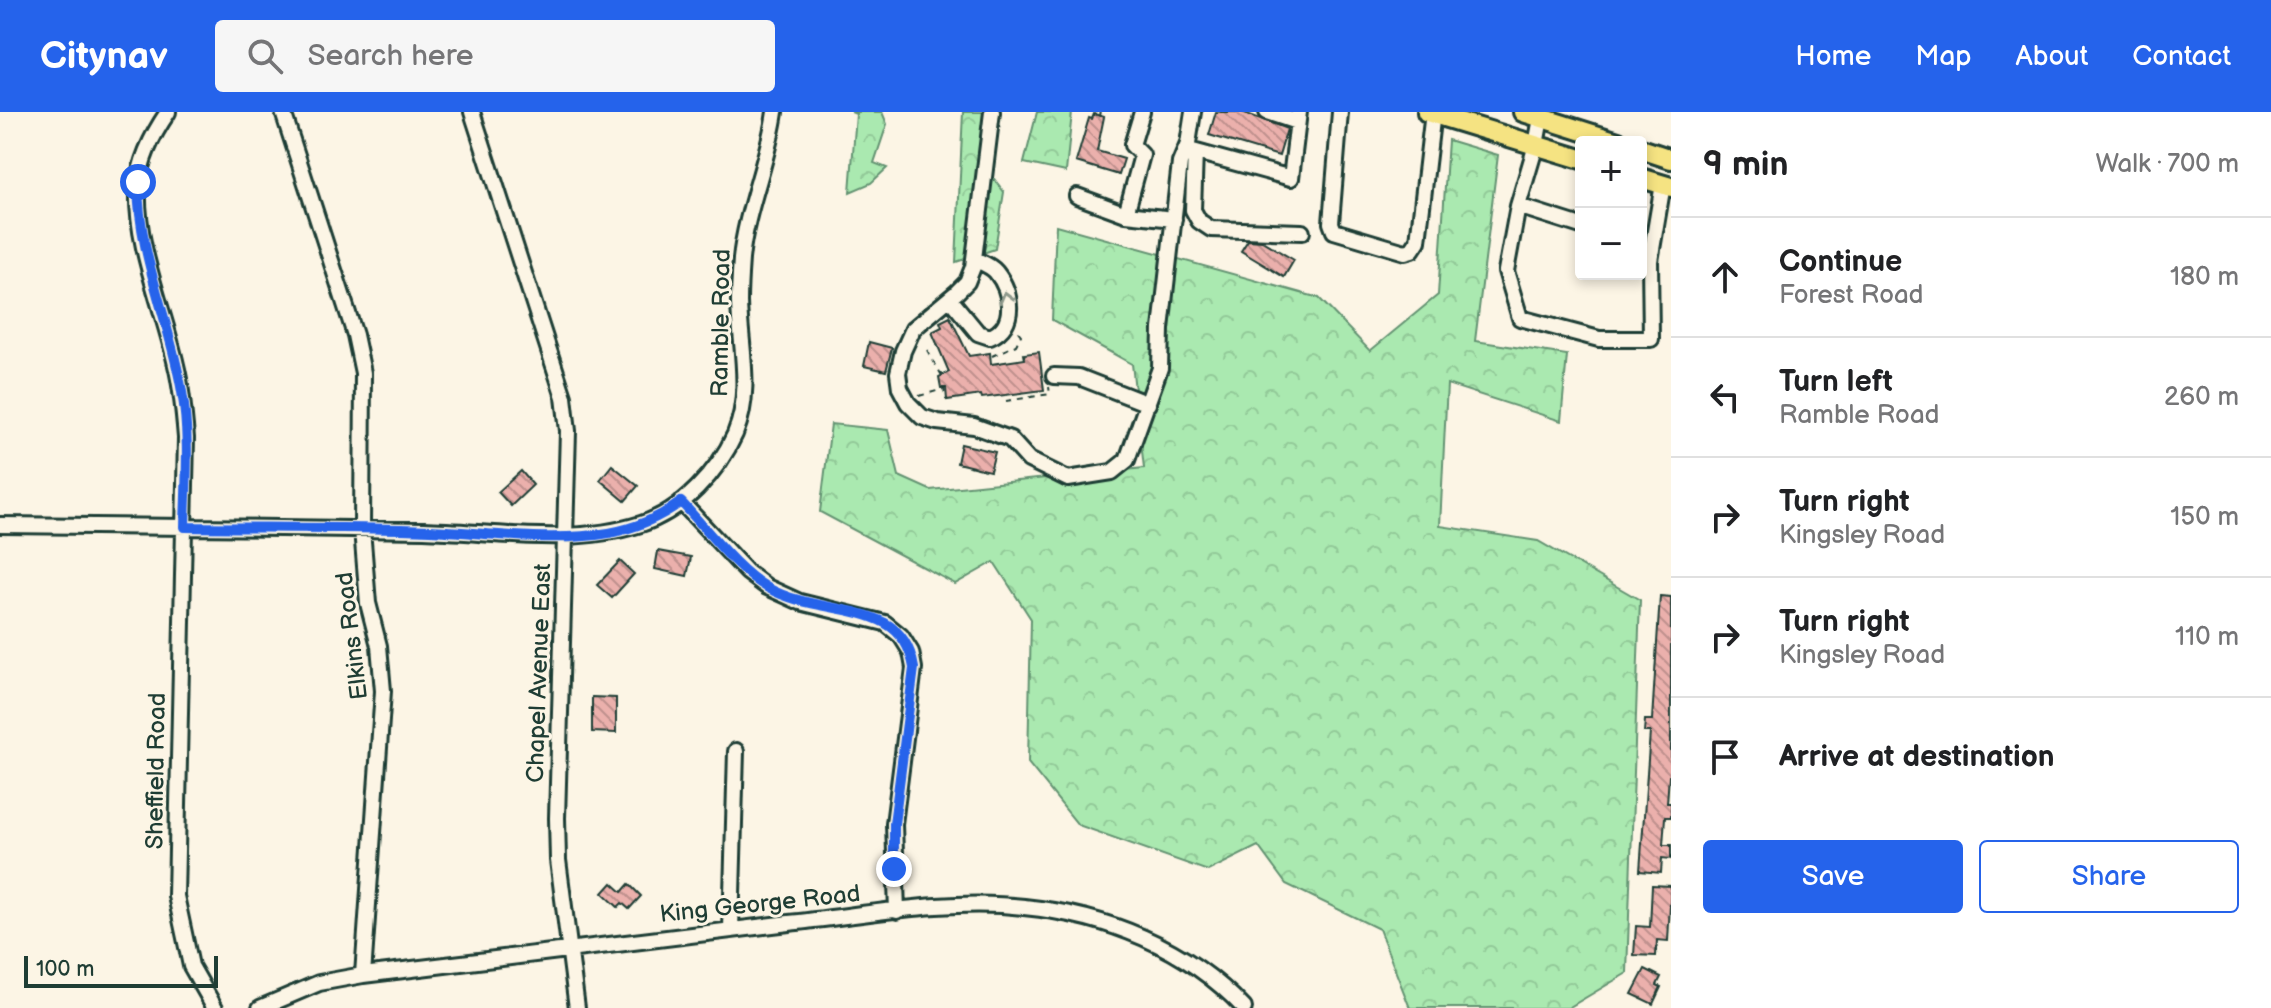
<!DOCTYPE html>
<html lang="en">
<head>
<meta charset="utf-8">
<style>
	:root { --surface:#fff; --page:#f6f6f6; --text:#202124; --muted:#757577; --line:#e0e0e0; --accent:#2563eb }
	body { margin:0; font-family:"Balsamiq Sans",sans-serif; background:var(--page); color:var(--text) }
	.controls { position:absolute; right:24px; top:24px; display:grid; overflow:hidden; border-radius:8px; box-shadow:0 4px 12px #0003 }
	.controls button { width:72px; height:72px; display:grid; place-items:center; padding:0; border:0; border-bottom:2px solid var(--line); background:var(--surface); color:var(--text); font:40px sans-serif }
	.scale { position:absolute; left:24px; bottom:20px; width:194px; box-sizing:border-box; padding-left:8px; border:4px solid #1f3d34; border-top:0; font-size:22px; line-height:28px; white-space:nowrap; color:#1f3d34; -webkit-text-stroke:6px #fcf5e5; paint-order:stroke }
	.stop { position:absolute; width:24px; height:24px; margin:-18px; border:6px solid #2563eb; border-radius:50%; background:#fff }
	.stop.end { background:#2563eb; border-color:#fff; box-shadow:0 2px 8px #0008 }
	.list { margin:0; padding:0; list-style:none }
	h2 { display:flex; justify-content:space-between; align-items:center; height:104px; margin:0; padding:0 32px; font-size:34px }
	h2 small { font-size:26px; font-weight:400; color:var(--muted) }
	.list li { display:grid; grid-template-columns:52px 1fr auto; gap:24px; align-items:center; box-sizing:border-box; height:120px; padding:0 32px; border-top:2px solid var(--line) }
	.list b { display:block; font-size:30px; white-space:nowrap }
	.list p { margin:0; font-size:26px; white-space:nowrap; color:var(--muted) }
	.list em { font-size:26px; font-style:normal; color:var(--muted) }
	.actions { display:flex; gap:16px; padding:24px 32px }
	.actions a { flex:1; padding:18px 0; border:2px solid var(--accent); border-radius:8px; text-align:center; font-size:28px; color:var(--accent) }
	.actions .main { background:var(--accent); color:#fff }
	.icon { flex:none; width:44px; height:44px; fill:none; stroke:currentColor; stroke-width:2; stroke-linecap:round; stroke-linejoin:round }
	.map { position:relative; flex:none; width:1671px; height:896px; overflow:hidden }
	header { display:flex; align-items:center; gap:48px; box-sizing:border-box; height:112px; padding:0 40px; background:var(--accent); color:#fff }
	header strong { font-size:38px }
	nav { display:flex; gap:44px; margin-inline-start:auto; font-size:28px }
	.search { width:560px; height:72px; background:var(--page); display:flex; align-items:center; gap:20px; box-sizing:border-box; padding:0 28px; border-radius:8px; color:var(--muted); font-size:30px }
	main { display:flex }
	aside { flex:1; background:var(--surface) }
	.map>svg:first-child { display:block }
	.forest { fill:url(#forest-crowns); stroke:#649372; stroke-width:2 }
	.building { fill:url(#building-back-hatch); stroke:#1f3d34; stroke-width:2 }
	.lines { fill:none; stroke-linecap:round; stroke-linejoin:round }
	.minor-casing { stroke:#1f3d34; stroke-width:20 }
	.major-casing { stroke:#1f3d34; stroke-width:24 }
	.path { stroke:#1f3d34; stroke-width:2; stroke-dasharray:6 6; stroke-linecap:butt }
	.minor { stroke:#fcf5e5; stroke-width:14 }
	.major { stroke:#f5e382; stroke-width:18 }
	.oneway { stroke:#8e998c }
	.route { stroke:#2563eb; stroke-width:10 }
	.labels { text-anchor:middle; dominant-baseline:central; stroke-width:6; stroke-linejoin:round; paint-order:stroke }
	.street-label { font-size:24px; fill:#1f3d34; stroke:#fcf5e5 }
</style>
</head>
<body>
<header>
<strong>Citynav</strong>
<div class="search"><svg class="icon" aria-label="search" viewBox="0 0 24 24"><circle cx="10" cy="10" r="6"/><path d="M15 15l6 6"/></svg>Search here</div>
<nav><a>Home</a><a>Map</a><a>About</a><a>Contact</a></nav>
</header>
<main>
<div class="map">
<svg width="1671" height="896" viewBox="0 0 1671 896">
	<defs>
		<pattern id="forest-crowns" width="20" height="18" patternUnits="userSpaceOnUse" patternTransform="scale(2)"><rect width="20" height="18" fill="#aae9b0"/><path d="M2 6a3 3 0 1 1 6 0M12 15a3 3 0 1 1 6 0" fill="none" stroke="#92c998"/></pattern>
		<pattern id="building-back-hatch" width="6" height="6" patternUnits="userSpaceOnUse" patternTransform="scale(2)"><rect width="6" height="6" fill="#ebb0ac"/><path d="M-1 5l2 2M0 0l6 6M5-1l2 2" fill="none" stroke="#be908d"/></pattern>
	</defs>
	<rect width="100%" height="100%" fill="#fcf5e5"/>
	<filter id="ink" filterUnits="userSpaceOnUse"><feTurbulence type="fractalNoise" baseFrequency=".0125" numOctaves="2"/><feDisplacementMap in="SourceGraphic" scale="16" xChannelSelector="R" yChannelSelector="G"/><feConvolveMatrix kernelMatrix="1 2 1 2 8 2 1 2 1" color-interpolation-filters="sRGB"/></filter>
	<g filter="url(#ink)">
		<path class="forest" d="M851 0H882L887 12 874 51 887 56 871 71 850 80 856 2Z
			M963 0H985L980 48 1004 80 995 137 956 150Z
			M1037 0H1072L1066 60 1024 51Z
			M1448 28 1498 43 1475 229 1567 243 1561 309 1447 272 1440 414 1538 429 1640 488 1627 861 1568 896H1410L1379 817 1286 772 1258 734 1208 759 1078 713 1028 651 1031 507 994 450 955 472 820 400 831 312 888 318 899 364 930 378 1144 356 1132 252 1052 208 1056 113 1319 186 1370 239 1438 183Z"/>
		<path class="building" d="M1216 0H1242L1287 17 1279 44 1209 23Z
			M1094 2 1104 5 1097 39 1124 47 1119 63 1076 50 1089 6 1092 7Z
			M1248 128 1262 129 1294 148 1284 165 1241 139Z
			M950 205 969 244 990 241 991 252 1025 247 1024 242 1039 240 1044 278 982 286 981 283 947 288 946 276H941L939 265 949 260 932 220 942 215 940 210Z
			M869 230 892 236 886 259 864 254Z
			M961 332 995 340 990 359 957 351Z
			M612 353 638 374 625 389 600 368Z
			M521 359 533 373 511 394 498 380Z
			M658 439 691 445 687 464 655 457Z
			M620 449 634 462 612 486 597 473Z
			M1660 484 1671 485V664H1669L1667 691H1671V705H1665L1663 733H1671V747L1662 746 1661 761 1640 759 1650 620H1644L1645 608H1652Z
			M592 585 616 586V621L592 620Z
			M612 771 622 780 629 772 641 784 629 797 622 791 618 795 603 781Z
			M1652 773 1671 774 1668 829 1657 828 1656 844 1634 843 1636 814 1650 815Z
			M1645 857 1661 865 1657 873 1661 875 1653 892 1632 882Z"/>
		<g class="lines">
			<g class="minor-casing">
				<path id="minor" d="M168 0C153 22 140 46 138 73 135 134 163 194 176 253 182 277 184 301 186 326L176 784 191 854 215 896
					M283 0 355 223 363 261 362 417 368 491 379 534 383 579 363 863
					M472 0 564 285 568 319 557 706 558 748 577 896
					M992 0 973 155 967 170 956 181 913 217 903 239 898 261 900 276 908 291 922 305 937 310 974 314 1010 327 1029 348 1068 367 1112 360 1127 348 1160 256 1161 217 1180 51 1188 32 1193 0
					M1267 0 1297 10
					M1340 0 1331 111 1334 119 1405 140 1412 138 1418 129 1433 0
					M1541 6 1536 33 1518 94 1506 159 1520 206 1599 227H1651L1650 149 1663 72
					M1189 38 1291 66 1299 0
					M1195 40 1193 98 1199 109 1211 117 1302 120
					M1077 84 1126 102 1174 107
					M1518 94 1581 114
					M1126 102 1142 43 1132 33 1142 0
					M950 187 978 221 990 225C1017 214 1012 180 996 160 990 153 982 151 974 147
					M1054 264 1079 265 1148 292
					M681 390 747 460 767 475 800 490 885 511 901 524 911 540 914 556 894 712 897 799
					M0 413C141 415 283 415 424 418 496 420 572 434 641 412 682 399 718 360 735 322 753 279 740 234 739 190 739 176 740 161 741 147 746 97 768 50 775 0
					M731 818 736 639
					M260 896 319 871 363 863C505 845 647 827 789 811 866 803 947 786 1024 795 1106 803 1187 835 1244 896"/>
			</g>
			<g class="major-casing">
				<path id="major" d="M1427 0 1581 47
					M1523 0 1618 30
					M1641 37 1671 47
					M1641 66 1671 75"/>
			</g>
			<path class="path" d="M1099 3 1100 0
				M927 238 941 262 949 258
				M992 244 1016 233 1021 223 1017 218
				M919 284 944 277 946 288
				M1006 289 1050 282 1049 275"/>
			<use href="#minor" class="minor"/>
			<use href="#major" class="major"/>
		</g>
		<defs><path id="oneway-chevron" d="M-2-3.5L2.5 0L-2 3.5" fill="none" stroke-width="1.6" stroke-linecap="round" stroke-linejoin="round" transform="scale(2)"/></defs>
		<use class="oneway" href="#oneway-chevron" transform="translate(1006 185) rotate(-105)"/>
	</g>
	<g class="lines" filter="url(#ink)">
		<path class="route" d="M138 70C138 143 170 209 182 280 190 324 186 371 185 415 267 416 349 415 431 418 489 421 551 431 609 421 636 416 659 406 681 390 707 417 736 458 768 476 806 497 851 493 885 511 903 521 911 538 914 556L894 712V757"/>
	</g>
	<g class="labels">
		<g class="street-label">
			<text transform="translate(721 211) rotate(-89)">Ramble Road</text>
			<text transform="translate(352 524) rotate(-97)">Elkins Road</text>
			<text transform="translate(539 561) rotate(-88)">Chapel Avenue East</text>
			<text transform="translate(156 659) rotate(-89)">Sheffield Road</text>
			<text transform="translate(760 792) rotate(-6)">King George Road</text>
		</g>
	</g>
</svg>
<div class="controls">
<button>+</button>
<button>−</button>
</div>
<div class="scale">100 m</div>
<div class="stop" style="left:138px;top:70px"></div>
<div class="stop end" style="left:894px;top:757px"></div>
</div>
<aside>
<h2>9 min<small>Walk · 700 m</small></h2>
<ul class="list">
<li><svg class="icon" aria-label="ahead" viewBox="0 0 24 24"><path d="M12 20V5M6 11l6-6 6 6"/></svg><div><b>Continue</b><p>Forest Road</p></div><em>180 m</em></li>
<li><svg class="icon" aria-label="left" viewBox="0 0 24 24"><path d="M17 20v-9H6M10 6l-5 5 5 5"/></svg><div><b>Turn left</b><p>Ramble Road</p></div><em>260 m</em></li>
<li><svg class="icon" aria-label="right" viewBox="0 0 24 24"><path d="M7 20v-9h11M14 6l5 5-5 5"/></svg><div><b>Turn right</b><p>Kingsley Road</p></div><em>150 m</em></li>
<li><svg class="icon" aria-label="right" viewBox="0 0 24 24"><path d="M7 20v-9h11M14 6l5 5-5 5"/></svg><div><b>Turn right</b><p>Kingsley Road</p></div><em>110 m</em></li>
<li><svg class="icon" aria-label="arrive" viewBox="0 0 24 24"><path d="M6 21V4h12l-3 4 3 4H6"/></svg><div><b>Arrive at destination</b></div></li>
</ul>
<div class="actions"><a class="main">Save</a><a>Share</a></div>
</aside>
</main>
</body>
</html>
